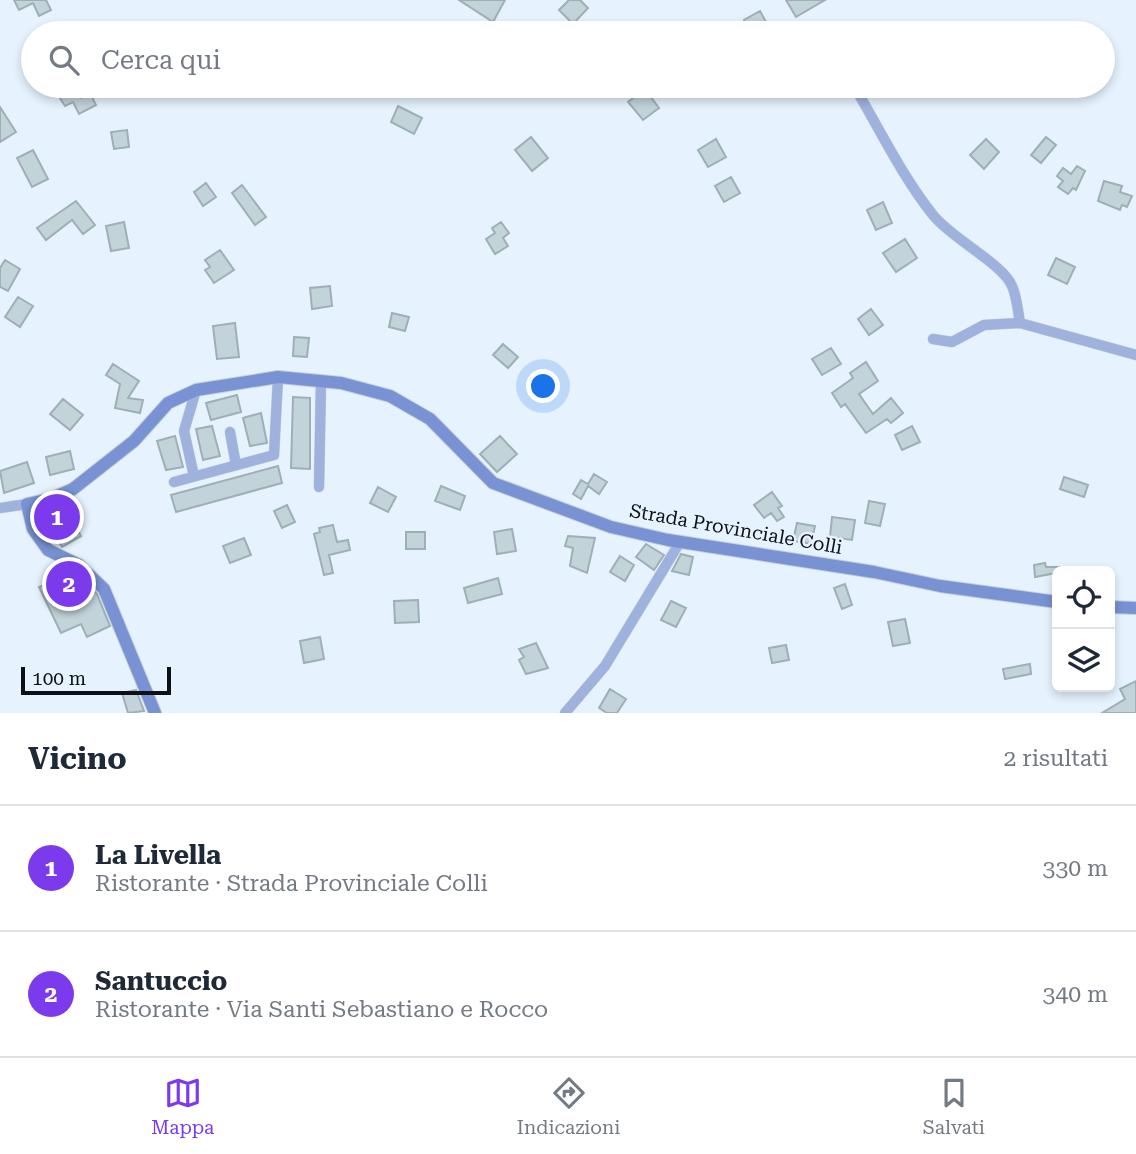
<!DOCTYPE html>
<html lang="it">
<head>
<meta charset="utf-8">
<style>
	:root { --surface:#fff; --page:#f6f6f7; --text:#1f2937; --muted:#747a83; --line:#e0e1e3; --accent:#7c3aed }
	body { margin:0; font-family:"Roboto Serif",serif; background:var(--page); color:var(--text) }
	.controls { position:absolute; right:21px; bottom:21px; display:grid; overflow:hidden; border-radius:10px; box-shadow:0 4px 10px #0003 }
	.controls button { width:63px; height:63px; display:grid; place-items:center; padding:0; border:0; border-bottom:2px solid var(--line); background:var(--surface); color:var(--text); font:35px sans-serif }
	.scale { position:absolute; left:21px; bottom:18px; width:150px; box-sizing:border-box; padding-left:7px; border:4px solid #0d1115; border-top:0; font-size:19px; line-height:24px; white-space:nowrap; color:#0d1115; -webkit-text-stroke:5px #e6f3fe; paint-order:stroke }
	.you { position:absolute; left:544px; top:387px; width:24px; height:24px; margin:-18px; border:5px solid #fff; border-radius:50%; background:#1a73e8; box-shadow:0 0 0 10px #1a73e833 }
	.badge { display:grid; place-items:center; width:46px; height:46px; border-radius:50%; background:var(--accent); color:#fff; font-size:23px; font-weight:700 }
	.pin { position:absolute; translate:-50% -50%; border:4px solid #fff; box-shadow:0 2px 7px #0006 }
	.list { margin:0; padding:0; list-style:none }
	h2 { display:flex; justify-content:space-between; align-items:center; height:91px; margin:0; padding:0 28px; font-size:30px }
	h2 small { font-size:23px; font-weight:400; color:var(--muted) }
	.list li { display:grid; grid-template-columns:46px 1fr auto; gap:21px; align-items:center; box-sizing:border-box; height:126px; padding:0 28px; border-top:2px solid var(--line) }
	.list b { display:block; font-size:26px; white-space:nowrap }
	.list p { margin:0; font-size:23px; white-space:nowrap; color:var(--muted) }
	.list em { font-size:23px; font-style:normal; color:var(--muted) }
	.icon { flex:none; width:38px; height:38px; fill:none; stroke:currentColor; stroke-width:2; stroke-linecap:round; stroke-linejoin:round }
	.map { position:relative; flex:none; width:1136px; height:713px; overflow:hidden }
	.search { position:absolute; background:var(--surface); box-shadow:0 4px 10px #0003; left:21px; right:21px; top:21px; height:77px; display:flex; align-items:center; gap:18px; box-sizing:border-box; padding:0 24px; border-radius:38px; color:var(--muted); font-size:26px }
	.sheet { height:343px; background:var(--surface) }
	nav { display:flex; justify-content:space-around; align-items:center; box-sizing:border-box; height:98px; border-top:2px solid var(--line); background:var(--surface); font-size:19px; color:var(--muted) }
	nav a { display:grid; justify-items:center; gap:4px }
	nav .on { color:var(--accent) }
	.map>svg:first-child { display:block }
	.building { fill:#c2d3da; stroke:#9eafb5; stroke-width:2 }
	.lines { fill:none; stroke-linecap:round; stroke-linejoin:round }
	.street-casing { stroke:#c3cfd9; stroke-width:11 }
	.secondary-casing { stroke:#c3cfd9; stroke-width:14 }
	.street { stroke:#9fb2de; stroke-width:10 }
	.secondary { stroke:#7892d3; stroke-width:12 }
	.labels { text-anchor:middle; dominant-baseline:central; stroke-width:5; stroke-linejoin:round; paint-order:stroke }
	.street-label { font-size:19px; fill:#0d1115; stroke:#e6f3fe }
</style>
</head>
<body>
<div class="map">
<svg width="1136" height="713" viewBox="0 0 1136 713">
	<rect width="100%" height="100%" fill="#e6f3fe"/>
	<path class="building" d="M14 0H46L51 10 39 16 33 3 19 10Z
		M459 0H505L493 22Z
		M569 0H580L588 8 573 24 559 10Z
		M786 0H825L796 17Z
		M760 11 772 33H751L744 20Z
		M59 86H74L81 98 90 93 96 105 79 114 73 102 65 106 54 89Z
		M645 89 659 108 643 120 628 102Z
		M398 106 422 118 414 134 391 122Z
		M0 107 16 132 0 142Z
		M127 130 129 147 114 149 111 132Z
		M531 137 548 158 532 171 515 150Z
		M1046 137 1056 145 1041 163 1031 155Z
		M716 139 726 157 708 167 698 150Z
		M986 139 999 152 984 169 970 155Z
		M33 150 48 179 32 187 17 158Z
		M1077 166 1085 171 1076 190 1073 188 1068 194 1058 187 1063 181 1057 176 1063 168 1071 174Z
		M731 177 740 193 724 202 715 186Z
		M1104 181 1122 186 1120 192 1132 196 1127 207 1122 205 1120 210 1098 201Z
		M206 183 216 197 203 206 194 192Z
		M242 185 266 217 255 225 232 193Z
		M76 201 95 225 83 234 72 220 46 240 37 228Z
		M883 202 892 223 876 230 867 210Z
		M124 222 129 248 111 251 106 226Z
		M501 222 509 233 503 238 508 246 495 254 486 239 495 233 492 228Z
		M905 239 917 258 896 272 883 253Z
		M220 250 234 270 214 283 205 270 210 267 205 260Z
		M1056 258 1075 267 1067 284 1048 275Z
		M5 260 20 269 8 291 0 287V268Z
		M330 286 332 306 312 309 310 288Z
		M18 297 33 306 20 327 5 317Z
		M871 309 883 325 869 335 858 319Z
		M392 313 409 317 405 331 389 327Z
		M235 323 239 357 217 359 213 326Z
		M294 337 309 338 307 357 293 356Z
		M503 344 518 357 508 368 493 355Z
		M831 348 841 364 822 375 812 359Z
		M866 362 878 381 859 394 873 414 891 398 903 413 891 423 887 419 866 433 845 404 841 407 832 393 853 378 850 373Z
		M113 364 139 381 128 398 143 400 140 413 115 408 120 384 106 375Z
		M237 395 241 412 211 420 206 403Z
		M293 397 310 398V469L291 468Z
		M63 399 83 415 70 430 50 414Z
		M261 413 267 443 250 446 243 418Z
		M212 426 220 456 203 460 196 429Z
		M912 426 920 442 902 450 895 435Z
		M175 436 183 467 166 470 157 441Z
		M500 436 517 454 497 472 480 454Z
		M70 451 74 469 50 475 46 457Z
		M27 462 34 483 4 493 0 471Z
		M278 466 282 483 176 512 171 495Z
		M594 474 607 482 599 494 588 486 581 499 573 494 581 480 588 484Z
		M1064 477 1088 485 1084 497 1060 489Z
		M441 486 465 496 460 510 435 501Z
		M378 487 396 497 388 512 370 503Z
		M772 492 782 506 778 508 784 517 777 521 771 513 764 518 754 505Z
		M869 501 885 504 880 526 865 523Z
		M64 505 81 536 62 547 44 516Z
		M287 505 295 522 282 528 274 511Z
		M832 517 855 520 852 540 830 537Z
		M797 523 815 526 811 544 793 541Z
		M333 525 337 542 348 540 350 550 329 555 333 573 324 575 314 534 320 532 319 528Z
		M512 529 516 551 497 554 494 532Z
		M406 532H425V549H406Z
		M568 536 595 538 587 573 570 566 573 548 565 546Z
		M244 538 251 555 230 563 223 546Z
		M646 544 664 555 654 570 636 557Z
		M681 554 693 557 689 575 672 571Z
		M620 556 634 565 625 581 610 572Z
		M1045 563 1046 567H1067V571L1035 577 1034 565Z
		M74 573 97 594 110 626 87 637 81 624 61 633 39 587Z
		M498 578 502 594 468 603 464 588Z
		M845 584 852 605 842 609 834 588Z
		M418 600 419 622 395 623 394 601Z
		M671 601 686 608 676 627 661 620Z
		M905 619 910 643 893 646 888 622Z
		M320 637 324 659 304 663 300 641Z
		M536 643 548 668 526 674 519 660 524 657 519 649Z
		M786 645 789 660 772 663 769 648Z
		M1030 664 1031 674 1005 679 1003 669Z
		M1136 681V713H1102L1125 699 1120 689Z
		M610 689 626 699 617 713H607L599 708Z
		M136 690 144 711 128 713 122 693Z"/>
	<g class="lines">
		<g class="street-casing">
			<path id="street" d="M854 86C879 128 902 176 933 215 951 238 1003 264 1012 286 1017 297 1018 312 1020 323
				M933 339 952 342 984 325 1020 323 1136 355
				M230 432 236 465
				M194 476 184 431 196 390
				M174 482 274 455 278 377
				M319 487 321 381
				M0 508 27 504
				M565 713 605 666 680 542"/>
		</g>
		<g class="secondary-casing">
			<path id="secondary" d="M1110 607 1136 608
				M155 713 104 589 79 565 48 550 33 529 27 504 50 499 73 489 134 441 168 403 196 390 278 377 341 383 390 396 430 419 493 483 611 527 668 540 874 572 940 586 1057 602"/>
		</g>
		<use href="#street" class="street"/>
		<use href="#secondary" class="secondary"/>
	</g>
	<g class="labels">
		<g class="street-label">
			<text transform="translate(736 529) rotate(10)">Strada Provinciale Colli</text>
		</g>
	</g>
</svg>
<div class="controls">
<button><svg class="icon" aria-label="locate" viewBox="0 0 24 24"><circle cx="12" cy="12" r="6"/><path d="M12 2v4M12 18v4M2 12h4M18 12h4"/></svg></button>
<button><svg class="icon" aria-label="layers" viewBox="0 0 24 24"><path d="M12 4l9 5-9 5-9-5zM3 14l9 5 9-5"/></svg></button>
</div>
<div class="scale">100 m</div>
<div class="you"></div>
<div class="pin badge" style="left:57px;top:517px">1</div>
<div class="pin badge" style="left:69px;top:584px">2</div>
<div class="search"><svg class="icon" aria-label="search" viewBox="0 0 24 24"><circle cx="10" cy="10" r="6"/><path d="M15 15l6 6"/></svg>Cerca qui</div>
</div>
<section class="sheet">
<h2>Vicino<small>2 risultati</small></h2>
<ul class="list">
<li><span class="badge">1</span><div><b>La Livella</b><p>Ristorante · Strada Provinciale Colli</p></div><em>330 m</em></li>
<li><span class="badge">2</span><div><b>Santuccio</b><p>Ristorante · Via Santi Sebastiano e Rocco</p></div><em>340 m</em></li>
</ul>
</section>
<nav>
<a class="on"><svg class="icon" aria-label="map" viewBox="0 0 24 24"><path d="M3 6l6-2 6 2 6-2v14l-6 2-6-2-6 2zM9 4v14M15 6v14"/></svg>Mappa</a>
<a><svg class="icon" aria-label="directions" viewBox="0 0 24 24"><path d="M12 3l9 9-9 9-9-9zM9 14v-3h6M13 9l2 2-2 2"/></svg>Indicazioni</a>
<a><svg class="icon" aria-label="saved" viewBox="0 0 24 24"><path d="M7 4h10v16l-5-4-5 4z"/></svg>Salvati</a>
</nav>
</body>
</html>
